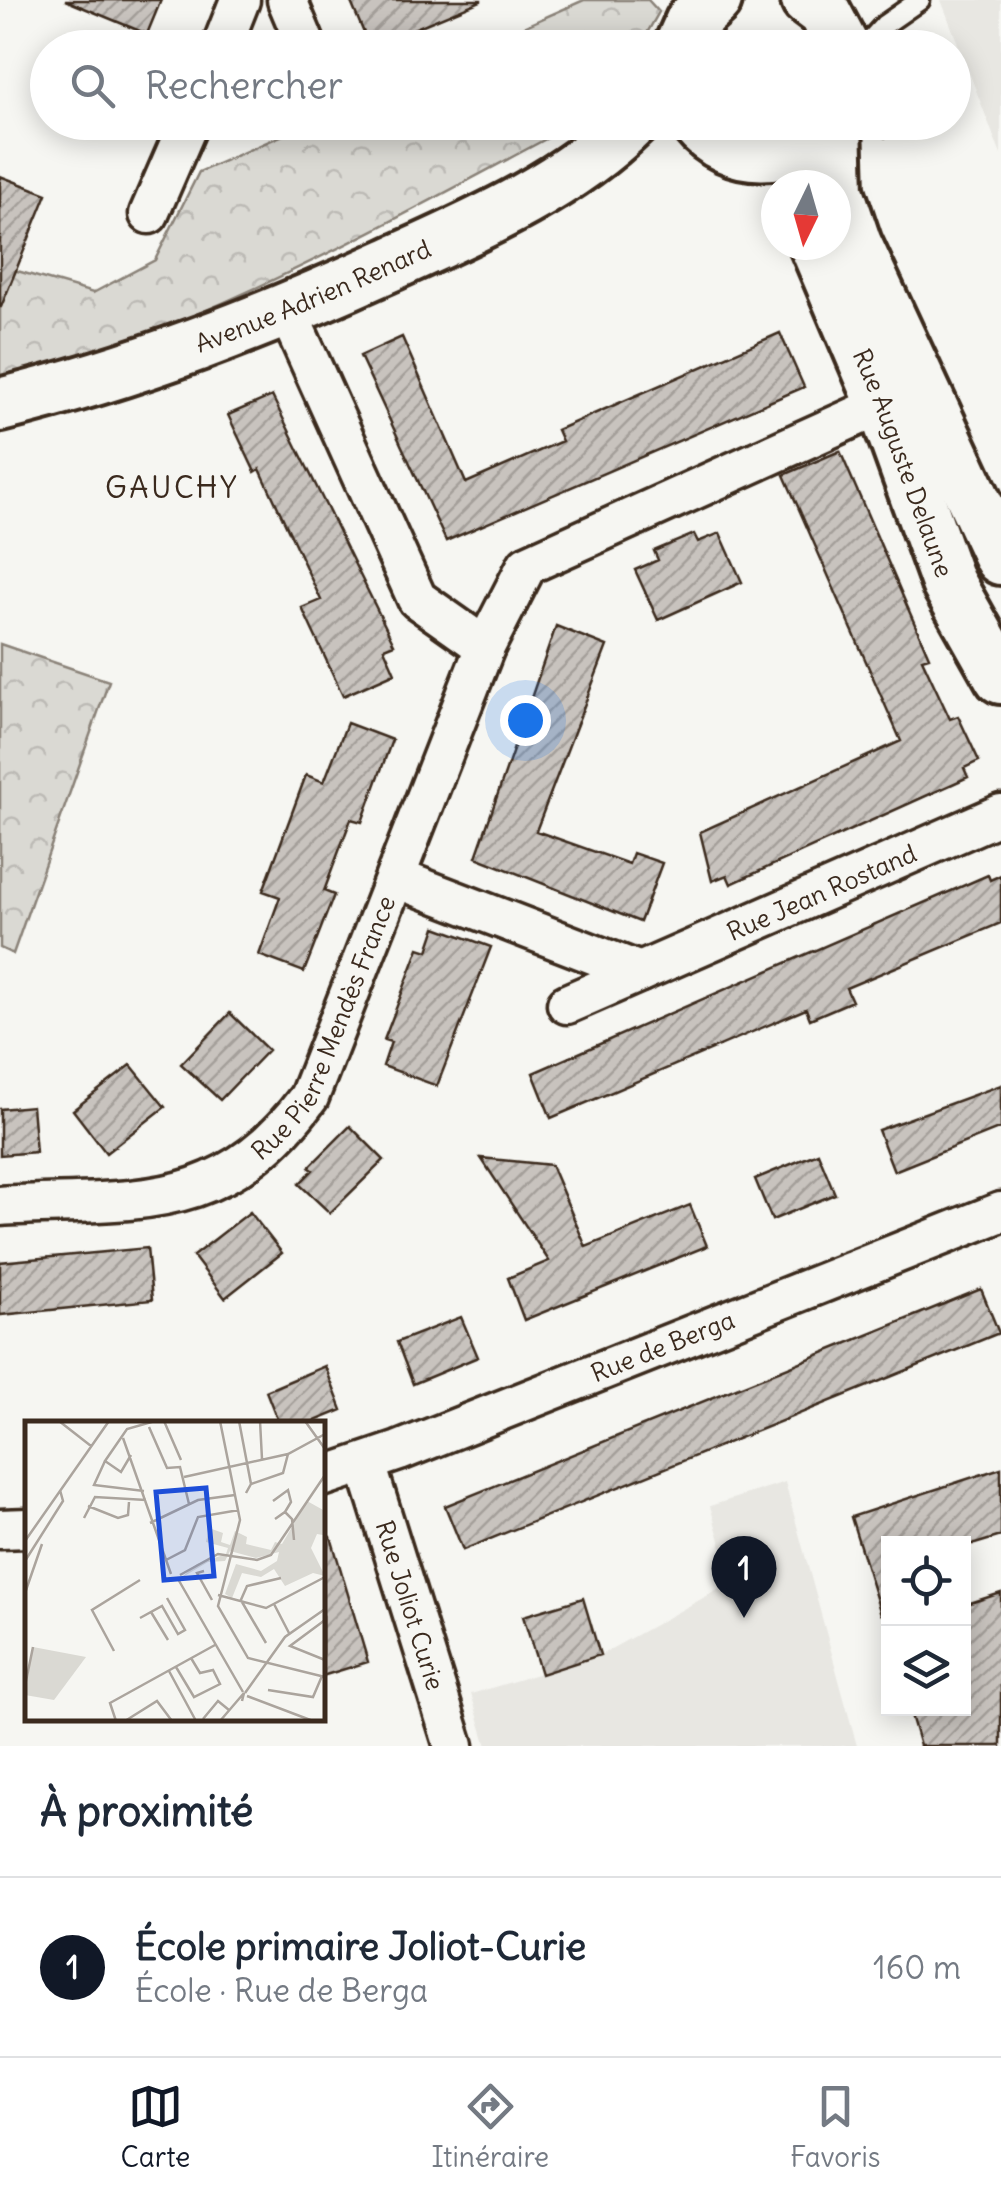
<!DOCTYPE html>
<html lang="fr">
<head>
<meta charset="utf-8">
<style>
	:root { --surface:#fff; --page:#f2f2f3; --text:#1f2937; --muted:#747a83; --line:#e0e1e3; --accent:#111827 }
	body { margin:0; font-family:Delius,sans-serif; background:var(--page); color:var(--text) }
	.controls { position:absolute; right:30px; bottom:30px; display:grid; overflow:hidden; border-radius:0px; box-shadow:0 5px 25px #0003 }
	.controls button { width:90px; height:90px; display:grid; place-items:center; padding:0; border:0; border-bottom:2px solid var(--line); background:var(--surface); color:var(--text); font:50px sans-serif }
	.compass { position:absolute; left:761px; top:170px; width:90px; height:90px; border-radius:50%; background:var(--surface); box-shadow:0 5px 25px #0003; rotate:185deg }
	.you { position:absolute; left:525px; top:720px; width:35px; height:35px; margin:-25px; border:8px solid #fff; border-radius:50%; background:#1a73e8; box-shadow:0 0 0 15px #1a73e833 }
	.badge { display:grid; place-items:center; width:65px; height:65px; border-radius:50%; background:var(--accent); color:#fff; font-size:32px; font-weight:700 }
	.pin { position:absolute; translate:-50% -82px; filter:drop-shadow(0 2px 5px #0008) }
	.pin::after { content:''; position:absolute; top:52px; width:35px; height:30px; background:inherit; clip-path:polygon(0 0,100% 0,50% 100%) }
	.list { margin:0; padding:0; list-style:none }
	h2 { display:flex; justify-content:space-between; align-items:center; height:130px; margin:0; padding:0 40px; font-size:42px }
	h2 small { font-size:32px; font-weight:400; color:var(--muted) }
	.list li { display:grid; grid-template-columns:65px 1fr auto; gap:30px; align-items:center; box-sizing:border-box; height:180px; padding:0 40px; border-top:2px solid var(--line) }
	.list b { display:block; font-size:38px; white-space:nowrap }
	.list p { margin:0; font-size:32px; white-space:nowrap; color:var(--muted) }
	.list em { font-size:32px; font-style:normal; color:var(--muted) }
	.icon { flex:none; width:55px; height:55px; fill:none; stroke:currentColor; stroke-width:2; stroke-linecap:round; stroke-linejoin:round }
	.map { position:relative; flex:none; width:1001px; height:1746px; overflow:hidden }
	.search { position:absolute; background:var(--surface); box-shadow:0 5px 25px #0003; left:30px; right:30px; top:30px; height:110px; display:flex; align-items:center; gap:25px; box-sizing:border-box; padding:0 35px; border-radius:55px; color:var(--muted); font-size:38px }
	.sheet { height:310px; background:var(--surface) }
	nav { display:flex; justify-content:space-around; align-items:center; box-sizing:border-box; height:140px; border-top:2px solid var(--line); background:var(--surface); font-size:28px; color:var(--muted) }
	nav a { display:grid; justify-items:center; gap:5px }
	nav .on { color:var(--accent) }
	.map>svg:first-child { display:block }
	.built { fill:#e8e7e2 }
	.forest { fill:url(#forest-crowns); stroke:#8a8278; stroke-width:2.5 }
	.building { fill:url(#building-hatch); stroke:#3b2a1e; stroke-width:2.5 }
	.lines { fill:none; stroke-linecap:round; stroke-linejoin:round }
	.lane-casing { stroke:#3b2a1e; stroke-width:25 }
	.street-casing { stroke:#3b2a1e; stroke-width:45 }
	.secondary-casing { stroke:#3b2a1e; stroke-width:60 }
	.path { stroke:#3b2a1e; stroke-width:6; stroke-dasharray:10 8; stroke-linecap:butt }
	.lane { stroke:#f6f6f2; stroke-width:18 }
	.street { stroke:#f6f6f2; stroke-width:38 }
	.secondary { stroke:#f6f6f2; stroke-width:52 }
	.labels { text-anchor:middle; dominant-baseline:central; stroke-width:8; stroke-linejoin:round; paint-order:stroke }
	.street-label { font-size:25px; fill:#3b2a1e; stroke:#f6f6f2 }
	.quarter-label { font-size:30px; letter-spacing:2.5px; fill:#3b2a1e; stroke:#f6f6f2 }
	.inset-road { fill:none; stroke:#aba49d; stroke-width:2.5 }
	.view { fill:#1d4ed8; fill-opacity:0.15; stroke:#1d4ed8; stroke-width:5 }
	.inset-edge { fill:none; stroke:#3b2a1e; stroke-width:5 }
</style>
</head>
<body>
<div class="map">
<svg width="1001" height="1746" viewBox="0 0 1001 1746">
	<defs>
		<pattern id="forest-crowns" width="20" height="18" patternUnits="userSpaceOnUse" patternTransform="scale(2.5)"><rect width="20" height="18" fill="#dad9d3"/><path d="M2 6a3 3 0 1 1 6 0M12 15a3 3 0 1 1 6 0" fill="none" stroke="#bcbab5"/></pattern>
		<pattern id="building-hatch" width="6" height="6" patternUnits="userSpaceOnUse" patternTransform="scale(2.5)"><rect width="6" height="6" fill="#c8c3be"/><path d="M-1 1l2-2M0 6l6-6M5 7l2-2" fill="none" stroke="#a49f9a"/></pattern>
	</defs>
	<rect width="100%" height="100%" fill="#f6f6f2"/>
	<filter id="ink" filterUnits="userSpaceOnUse"><feTurbulence type="fractalNoise" baseFrequency=".01" numOctaves="2"/><feDisplacementMap in="SourceGraphic" scale="20" xChannelSelector="R" yChannelSelector="G"/><feConvolveMatrix kernelMatrix="1 2 1 2 8 2 1 2 1" color-interpolation-filters="sRGB"/></filter>
	<g filter="url(#ink)">
		<path class="built" d="M941 0H1001V155Z
			M785 1482 857 1746H487L471 1694 600 1655 732 1582 710 1506Z"/>
		<path class="forest" d="M584 0H648L659 12 639 47H478Z
			M310 123H576C394 219 200 331 0 383V266L93 293 155 260 199 172Z
			M0 644 109 681 13 954 0 948Z"/>
		<path class="building" d="M65 0H161L147 34Z
			M350 0H481V1L370 47Z
			M0 176 47 194 1 307H0Z
			M780 333 804 387 446 541 360 356 402 337 466 483 562 441 557 430Z
			M272 396 394 644 384 648 395 673 343 696 302 608 321 600 260 469 255 472 228 415Z
			M840 451 929 657 922 659 950 719 958 716 979 761 964 768 968 777 731 884 727 875 712 881 700 832 901 741 784 475Z
			M720 533 742 582 658 620 635 570 658 560 654 551 694 534 698 542Z
			M556 626 607 646 536 831 629 864 633 853 662 863 640 922 476 857Z
			M347 723 392 740 362 822 351 819 324 891 334 895 304 972 259 955 280 897 263 891 306 775 324 782Z
			M988 875 990 880 1001 875V923L846 988 852 1001 810 1019 806 1009 551 1118 533 1073Z
			M436 927 491 947 437 1086 383 1066 391 1042 384 1040 419 948 428 951Z
			M230 1013 268 1050 220 1100 181 1064Z
			M131 1065 165 1107 106 1153 73 1110Z
			M1001 1085V1128L894 1171 878 1130Z
			M32 1106 36 1152 0 1155V1109Z
			M350 1126 384 1160 330 1213 299 1184 313 1170 309 1167Z
			M818 1153 835 1194 772 1220 755 1179Z
			M481 1158 551 1165 586 1247 690 1205 707 1246 524 1320 508 1278 549 1261Z
			M250 1212 282 1253 225 1298 193 1256Z
			M147 1248 152 1300 0 1315V1262Z
			M981 1289 999 1333 463 1550 445 1506Z
			M461 1317 478 1357 413 1384 397 1342Z
			M325 1366 342 1410 308 1424H279L266 1391Z
			M1001 1468V1536L975 1544H888V1613L881 1614 851 1517Z
			M331 1537 368 1662 322 1676V1539Z
			M1001 1593V1746H920L909 1708H964V1605Z
			M583 1598 600 1655 541 1674 523 1616Z"/>
		<g class="lines">
			<g class="lane-casing">
				<path id="lane" d="M863 48 884 25 920 0"/>
			</g>
			<g class="street-casing">
				<g id="street">
					<path d="M287 0 307 48"/>
					<path d="M221 48 240 0"/>
					<path d="M149 214 189 122"/>
					<path d="M287 311 417 599 485 647"/>
					<path d="M396 878 640 972"/>
					<path id="s1" d="M567 1004 1001 814"/>
					<path id="s2" d="M0 1206C133 1198 221 1217 309 1097L485 647 527 565 906 394"/>
					<path id="s3" d="M366 1464 454 1746"/>
					<path id="s4" d="M322 1477 399 1451 1001 1212"/>
					<path d="M0 1529 28 1528"/>
				</g>
			</g>
			<g class="secondary-casing">
				<g id="secondary">
					<path d="M808 0 824 12 843 48"/>
					<path d="M680 48 692 21 715 0"/>
					<path d="M696 122C730 165 794 163 828 122"/>
					<path d="M835 122 837 191 855 244 1001 558"/>
					<path id="s5" d="M816 245 883 403 948 583 1001 677"/>
					<path id="s6" d="M0 405C135 372 263 322 389 265 473 227 565 188 632 122"/>
				</g>
			</g>
			<path class="path" d="M883 138 889 122"/>
			<use href="#lane" class="lane"/>
			<use href="#street" class="street"/>
			<use href="#secondary" class="secondary"/>
		</g>
	</g>
	<g class="labels">
		<g class="street-label">
			<text stroke="none"><textPath href="#s6" startOffset="332">Avenue Adrien Renard</textPath></text>
			<text stroke="none"><textPath href="#s5" startOffset="235">Rue Auguste Delaune</textPath></text>
			<text stroke="none"><textPath href="#s1" startOffset="278">Rue Jean Rostand</textPath></text>
			<text stroke="none"><textPath href="#s2" startOffset="412">Rue Pierre Mendès France</textPath></text>
			<text stroke="none"><textPath href="#s4" startOffset="365">Rue de Berga</textPath></text>
			<text stroke="none"><textPath href="#s3" startOffset="148">Rue Joliot Curie</textPath></text>
		</g>
		<g class="quarter-label">
			<text x="172" y="487">GAUCHY</text>
		</g>
	</g>
	<g transform="translate(25 1421)">
		<rect width="300" height="300" fill="#f6f6f2"/>
		<path d="M282 80 300 90 298 114 292 113 286 127 300 155 288 152 260 165 249 148 236 156 217 152 207 177 200 173 211 143 236 150 252 140 254 131 231 137 205 130 200 140 183 141 156 157 172 143 201 133 203 127 181 121 184 107 198 112 196 121 205 124 210 110 222 116 221 123 246 129 250 121 257 123Z" fill="#dad9d3"/>
		<path d="M8 226 61 236 29 279 0 274Z" fill="#dad9d3"/>
		<path class="inset-road" d="M34 0 66 25M139 0 156 39M195 0 215 99 193 185 223 237 300 256M214 0 226 63M235 0 237 38M280 0 300 28M124 6 142 47 155 46 164 83M98 17 146 153M106 34 96 51 80 40 102 8 130 0M80 40 69 64 119 70M159 56 263 33 300 13M221 72 226 63 258 52 263 33M248 80 263 69 266 81 260 91M63 85 93 97 103 94 104 81M59 97 70 76 121 79M250 98 260 91 267 98 269 119M125 102 173 79 210 74M0 120 84 0M141 139 160 129 173 96 214 89M0 140 38 80 35 69M179 150 172 152 187 179M155 154 193 133 232 139 246 134 300 54M153 158 218 271M0 172 17 123M193 174 241 187 300 156M215 181 222 165 256 157M217 181 241 222M249 183 264 212M126 191 143 219M115 197 137 185 153 213 160 209 142 177M300 199 265 225 300 239M89 230 67 189 115 159M151 246 169 276 195 263 188 249 175 252 166 237M144 250 171 300M0 265 8 226M243 269 288 276 297 255M220 272 260 216 300 188M222 275 288 300M178 298 193 280 204 289M91 300 85 282 190 224M100 300 132 280 147 300M195 300 219 272 217 280"/>
		<path class="view" d="M181 67 189 155 139 159 131 71Z"/>
		<rect width="300" height="300" class="inset-edge"/>
	</g>
</svg>
<div class="controls">
<button><svg class="icon" aria-label="locate" viewBox="0 0 24 24"><circle cx="12" cy="12" r="6"/><path d="M12 2v4M12 18v4M2 12h4M18 12h4"/></svg></button>
<button><svg class="icon" aria-label="layers" viewBox="0 0 24 24"><path d="M12 4l9 5-9 5-9-5zM3 14l9 5 9-5"/></svg></button>
</div>
<svg class="compass" viewBox="-18 -18 36 36"><path d="M0-13l5 13h-10z" fill="#e53935"/><path d="M0 13l5-13h-10z" fill="#747a83"/></svg>
<div class="you"></div>
<div class="pin badge" style="left:744px;top:1618px">1</div>
<div class="search"><svg class="icon" aria-label="search" viewBox="0 0 24 24"><circle cx="10" cy="10" r="6"/><path d="M15 15l6 6"/></svg>Rechercher</div>
</div>
<section class="sheet">
<h2>À proximité<small></small></h2>
<ul class="list">
<li><span class="badge">1</span><div><b>École primaire Joliot-Curie</b><p>École · Rue de Berga</p></div><em>160 m</em></li>
</ul>
</section>
<nav>
<a class="on"><svg class="icon" aria-label="map" viewBox="0 0 24 24"><path d="M3 6l6-2 6 2 6-2v14l-6 2-6-2-6 2zM9 4v14M15 6v14"/></svg>Carte</a>
<a><svg class="icon" aria-label="directions" viewBox="0 0 24 24"><path d="M12 3l9 9-9 9-9-9zM9 14v-3h6M13 9l2 2-2 2"/></svg>Itinéraire</a>
<a><svg class="icon" aria-label="saved" viewBox="0 0 24 24"><path d="M7 4h10v16l-5-4-5 4z"/></svg>Favoris</a>
</nav>
</body>
</html>
